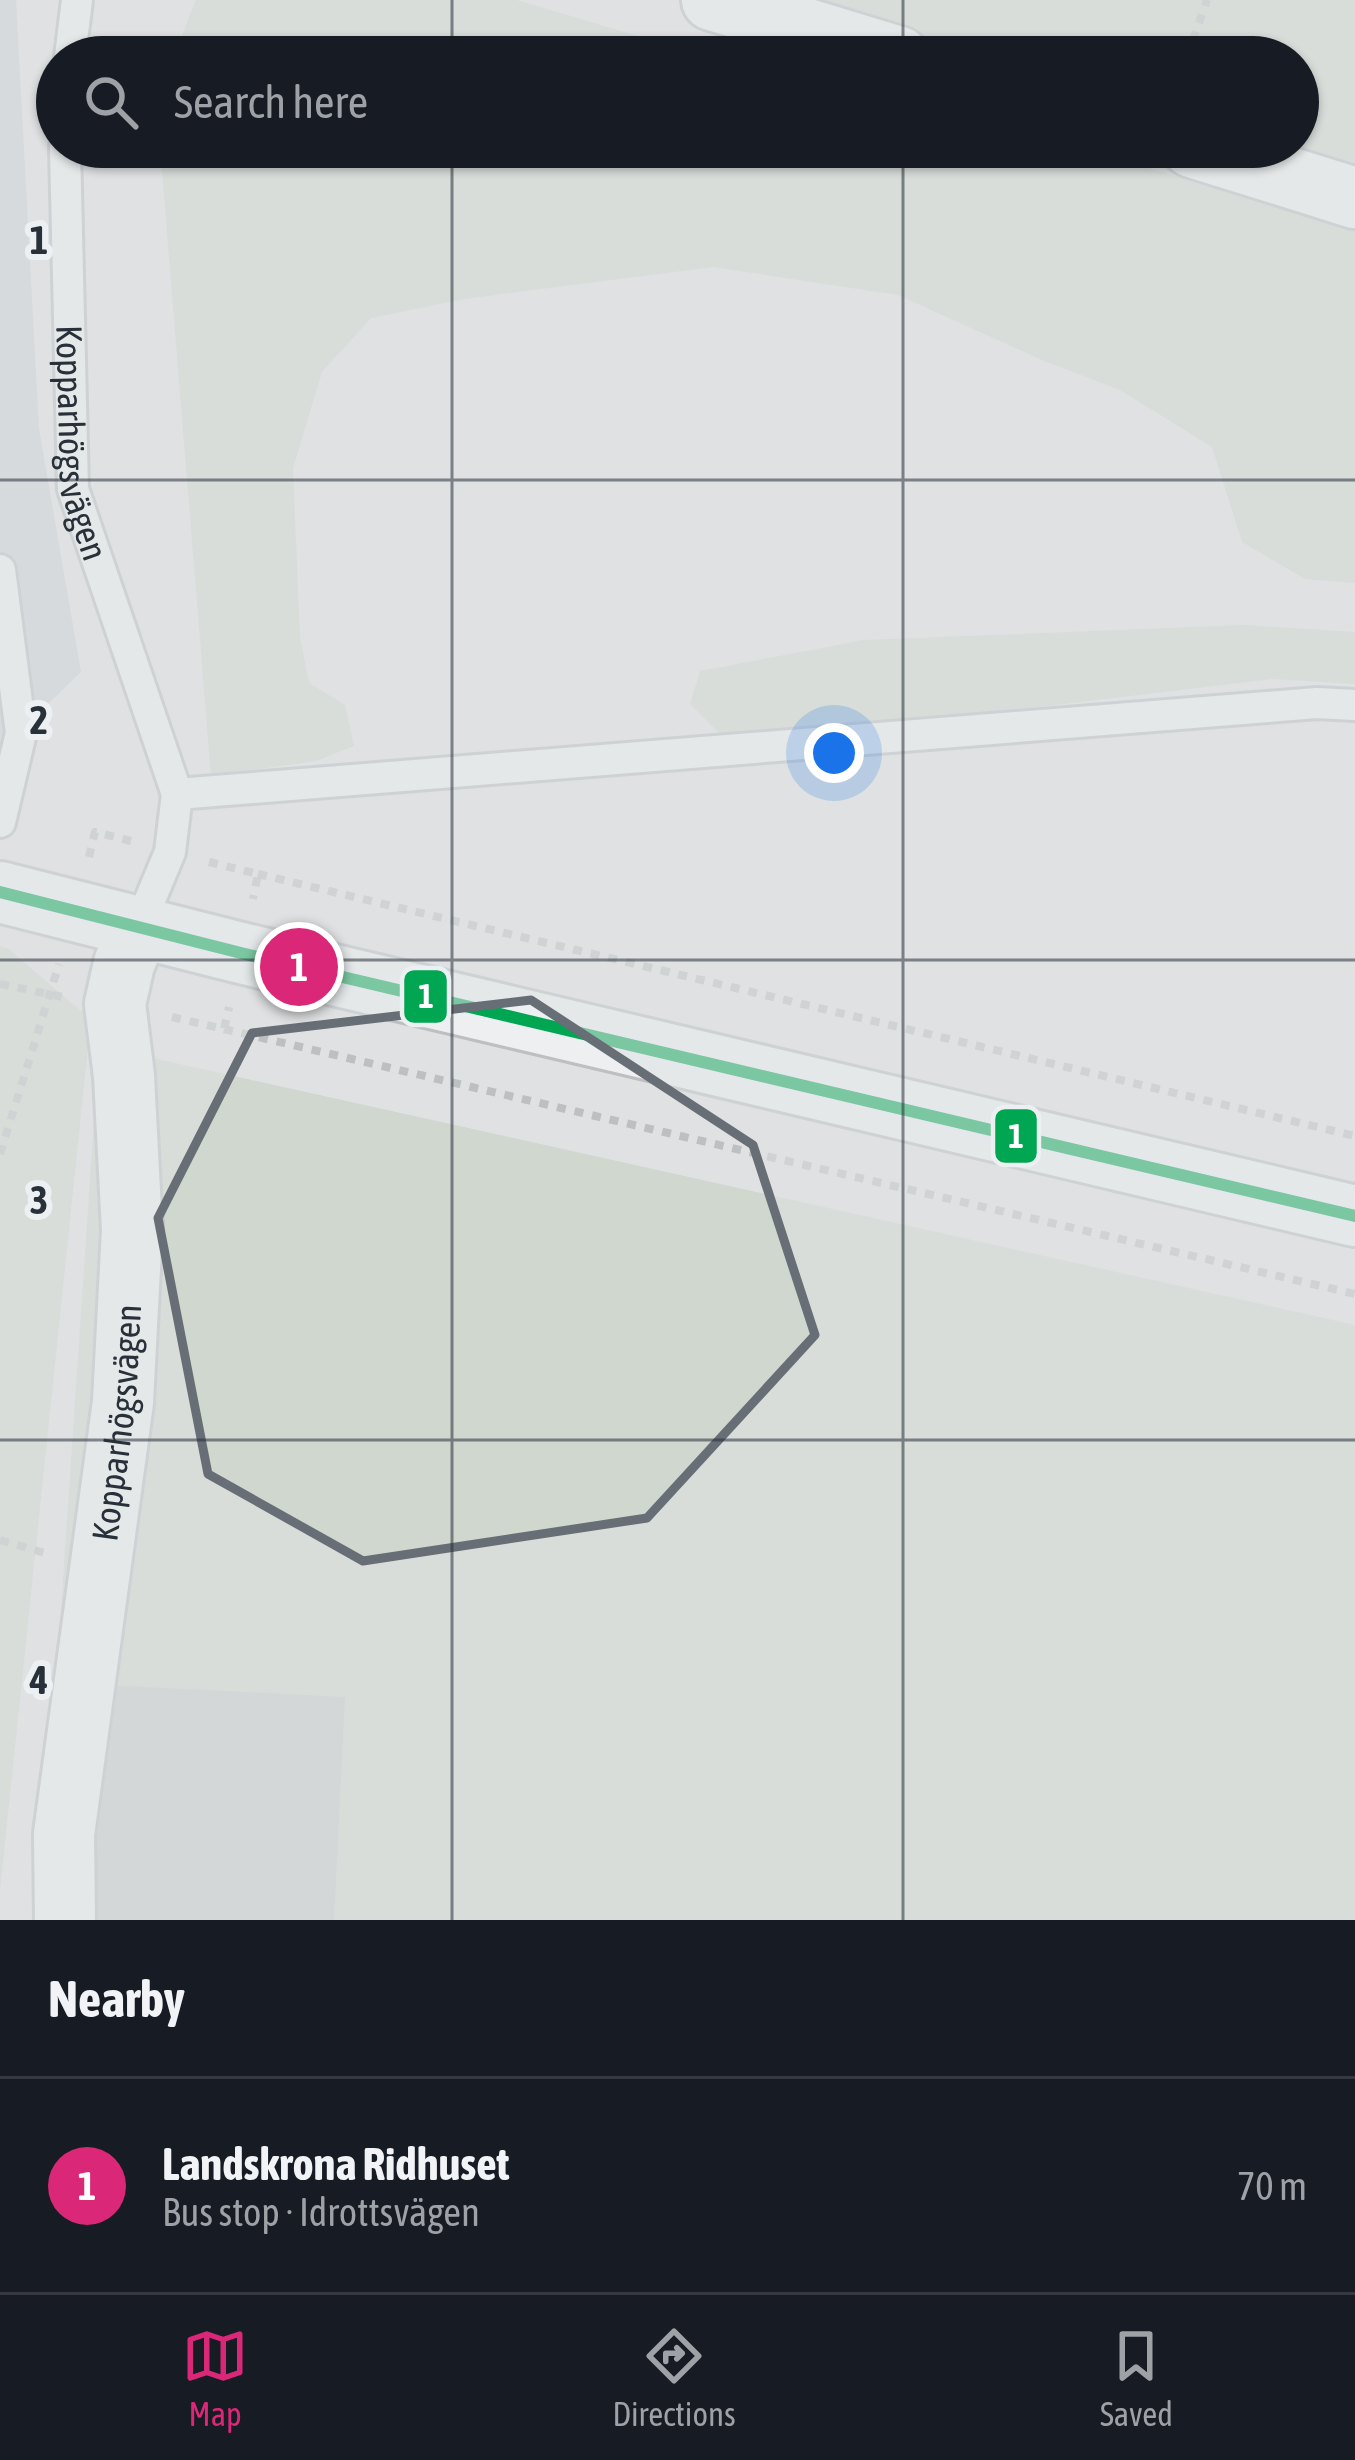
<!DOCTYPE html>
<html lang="en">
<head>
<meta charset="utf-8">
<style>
	:root { --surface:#171b24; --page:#242831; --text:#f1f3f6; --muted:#9ea1a6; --line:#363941; --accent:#db2777 }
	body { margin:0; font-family:"Asap Condensed",sans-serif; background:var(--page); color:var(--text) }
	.you { position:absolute; left:834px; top:753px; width:42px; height:42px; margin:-30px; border:9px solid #fff; border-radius:50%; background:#1a73e8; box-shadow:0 0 0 18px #1a73e833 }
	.badge { display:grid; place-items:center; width:78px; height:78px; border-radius:50%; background:var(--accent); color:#fff; font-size:39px; font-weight:700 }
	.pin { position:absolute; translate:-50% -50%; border:6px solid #fff; box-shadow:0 3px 12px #0006 }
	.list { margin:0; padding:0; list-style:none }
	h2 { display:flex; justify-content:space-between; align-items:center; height:156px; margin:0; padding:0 48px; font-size:51px }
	h2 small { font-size:39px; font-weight:400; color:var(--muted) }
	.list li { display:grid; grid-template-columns:78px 1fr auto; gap:36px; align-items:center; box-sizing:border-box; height:216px; padding:0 48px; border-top:3px solid var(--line) }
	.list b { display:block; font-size:45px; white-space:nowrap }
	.list p { margin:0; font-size:39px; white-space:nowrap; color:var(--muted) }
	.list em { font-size:39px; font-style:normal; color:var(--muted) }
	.icon { flex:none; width:66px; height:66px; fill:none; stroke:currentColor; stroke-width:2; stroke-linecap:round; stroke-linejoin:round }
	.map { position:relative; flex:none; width:1355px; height:1920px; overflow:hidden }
	.search { position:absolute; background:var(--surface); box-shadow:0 3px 9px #0004; left:36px; right:36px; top:36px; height:132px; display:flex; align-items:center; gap:30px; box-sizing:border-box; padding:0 42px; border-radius:66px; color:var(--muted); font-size:45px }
	.sheet { height:372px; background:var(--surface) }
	nav { display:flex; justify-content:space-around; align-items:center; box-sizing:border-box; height:168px; border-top:3px solid var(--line); background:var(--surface); font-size:33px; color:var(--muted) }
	nav a { display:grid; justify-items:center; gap:6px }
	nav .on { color:var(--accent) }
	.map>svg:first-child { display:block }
	.built { fill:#ced1d6 }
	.green { fill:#d0d7cf }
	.building { fill:#c7c9cb }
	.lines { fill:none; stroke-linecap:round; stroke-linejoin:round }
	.lane-casing { stroke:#bdbfc1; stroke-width:36 }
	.street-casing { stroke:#bdbfc1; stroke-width:66 }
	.path { stroke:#bdc0c2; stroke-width:8; stroke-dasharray:9 9; stroke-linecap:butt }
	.lane { stroke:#eeeff0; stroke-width:30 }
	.street { stroke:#eeeff0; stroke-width:60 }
	.bus-1-casing { stroke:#ecf0f3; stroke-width:21 }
	.bus-1 { stroke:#00a651; stroke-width:12 }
	.marked { fill:none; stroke:#686e75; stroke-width:9; stroke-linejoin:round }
	.grid { fill:none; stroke:#28303a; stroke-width:3; stroke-opacity:0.55 }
	.labels { text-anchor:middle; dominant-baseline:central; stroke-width:12; stroke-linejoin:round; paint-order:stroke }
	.street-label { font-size:36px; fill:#28303a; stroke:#ecf0f3 }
	.grid-label { font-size:39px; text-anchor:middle; font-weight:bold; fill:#28303a; stroke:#ecf0f3; stroke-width:12; stroke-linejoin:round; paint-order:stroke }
	.line-badge { stroke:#ecf0f3; stroke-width:4.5 }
	.badge-label { font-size:33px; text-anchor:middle; font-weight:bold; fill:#fff }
</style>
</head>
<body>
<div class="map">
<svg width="1355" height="1920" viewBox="0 0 1355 1920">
	<rect width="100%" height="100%" fill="#dfe1e3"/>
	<path class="built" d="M0 0H16L39 429 81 672 0 750Z"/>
	<path class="green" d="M196 0H517L651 40 739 57H173Z
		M817 0H1355V177L1270 147H1298V57H981Z
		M160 147H1077L1355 229V583L1305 579 1242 542 1212 447 1120 390 1042 360 898 295 713 267 464 299 371 318 322 372 293 468 300 637 309 683 345 705 354 746 316 761 211 776Z
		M1244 625 1355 632V684L1272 679 948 718 720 734 690 704 700 671 864 640Z
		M0 946 7 948 91 1019 0 1891Z
		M99 1046 1355 1325V1920H40Z"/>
	<path class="building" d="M102 1685 345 1697 334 1920H91Z"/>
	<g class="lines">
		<g class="lane-casing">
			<g id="lane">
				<path d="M70 57 77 0"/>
				<path id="s1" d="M65 147 73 489 177 794"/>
				<path d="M0 570 21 733 0 822"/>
				<path d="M139 926 170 852 177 794 1317 703 1355 705"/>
			</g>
		</g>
		<g class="street-casing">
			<g id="street">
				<path d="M712 0 899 57"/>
				<path d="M1192 147 1355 198"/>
				<path d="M0 892 241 953 1355 1216"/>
				<path id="s2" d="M65 1920 64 1834 123 1402 132 1230 124 1076 115 1004 124 964 139 926"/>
			</g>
		</g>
		<path class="path" d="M1187 57 1207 0
			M89 857 95 832 131 841
			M209 862 258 874 253 899
			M258 874 1355 1136
			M0 984 63 997
			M172 1017 224 1029 229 1007
			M224 1029 1355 1294
			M0 1154 59 964
			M0 1540 45 1553"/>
		<use href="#lane" class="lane"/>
		<use href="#street" class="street"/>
		<g class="bus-1-casing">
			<path id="bus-1" d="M0 892 241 953 1355 1216"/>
		</g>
		<use href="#bus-1" class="bus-1"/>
	</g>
	<path d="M0 0H1355V1920H0ZM531 1000 753 1145 815 1335 647 1518 363 1561 208 1474 158 1218 252 1033Z" fill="#dfe1e3" fill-opacity=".55" fill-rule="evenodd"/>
	<path class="marked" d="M531 1000 753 1145 815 1335 647 1518 363 1561 208 1474 158 1218 252 1033Z"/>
	<path class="grid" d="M452 0V57M903 0V57M452 147V1920M903 147V1920M0 480H1355M0 960H1355M0 1440H1355"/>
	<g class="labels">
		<g class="street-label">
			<text stroke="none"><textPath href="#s1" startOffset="297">Kopparhögsvägen</textPath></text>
			<text stroke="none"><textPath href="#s2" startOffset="501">Kopparhögsvägen</textPath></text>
		</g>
	</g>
	<g class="grid-label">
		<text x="39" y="254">1</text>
		<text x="39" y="734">2</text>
		<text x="39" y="1214">3</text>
		<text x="39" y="1694">4</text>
	</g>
	<g class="line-badge">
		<rect x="402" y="968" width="47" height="57" rx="12" fill="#00a651"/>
		<rect x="993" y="1107" width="46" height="58" rx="12" fill="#00a651"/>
	</g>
	<g class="badge-label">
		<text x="426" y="1008">1</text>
		<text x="1016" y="1148">1</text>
	</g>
</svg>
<div class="you"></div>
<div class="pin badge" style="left:299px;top:967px">1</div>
<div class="search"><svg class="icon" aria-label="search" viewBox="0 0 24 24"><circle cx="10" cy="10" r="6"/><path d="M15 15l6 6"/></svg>Search here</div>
</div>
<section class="sheet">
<h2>Nearby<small></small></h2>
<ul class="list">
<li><span class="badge">1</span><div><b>Landskrona Ridhuset</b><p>Bus stop · Idrottsvägen</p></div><em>70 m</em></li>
</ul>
</section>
<nav>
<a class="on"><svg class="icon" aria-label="map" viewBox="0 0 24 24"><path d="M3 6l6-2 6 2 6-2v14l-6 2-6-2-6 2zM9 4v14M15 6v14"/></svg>Map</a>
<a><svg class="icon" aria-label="directions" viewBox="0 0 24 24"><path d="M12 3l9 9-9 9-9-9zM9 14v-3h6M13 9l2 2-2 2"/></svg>Directions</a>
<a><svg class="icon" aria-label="saved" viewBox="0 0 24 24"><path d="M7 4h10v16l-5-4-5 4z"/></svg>Saved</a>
</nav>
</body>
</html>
